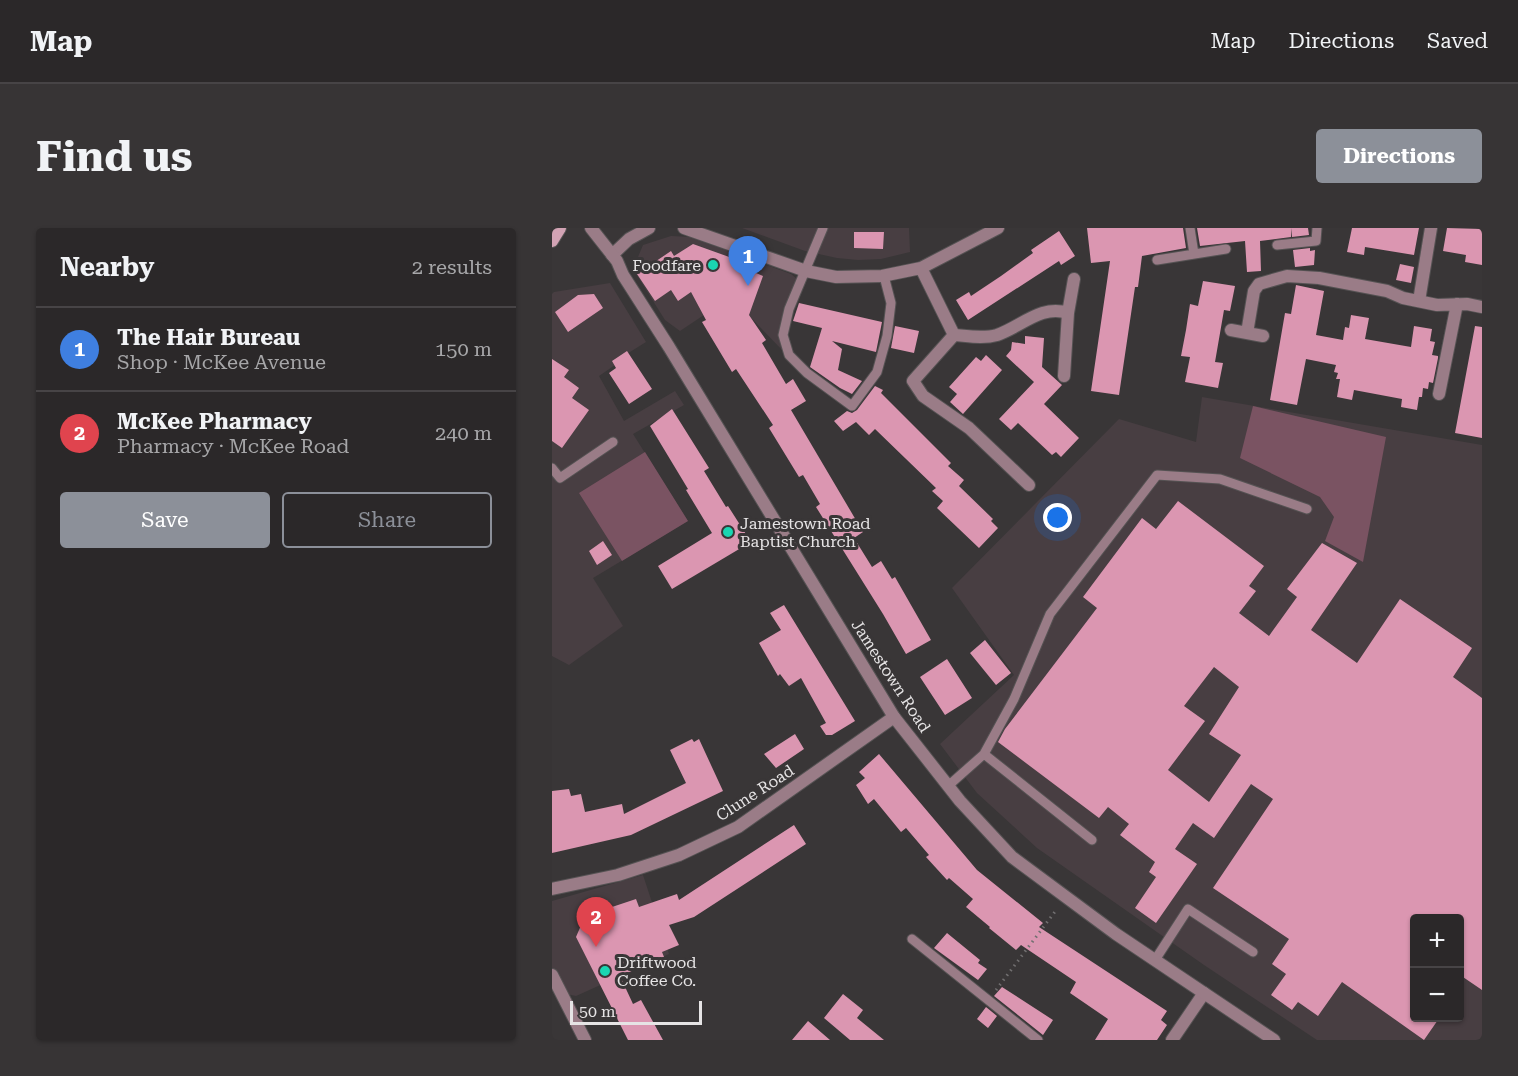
<!DOCTYPE html>
<html lang="en">
<head>
<meta charset="utf-8">
<style>
	:root { --surface:#2b2829; --page:#373435; --text:#f1f3f6; --muted:#a6a6a8; --line:#474446; --accent:#8c9099 }
	body { margin:0; font-family:"Roboto Serif",serif; background:var(--page); color:var(--text) }
	.controls { position:absolute; right:18px; bottom:18px; display:grid; overflow:hidden; border-radius:6px; box-shadow:0 2px 4px #0004 }
	.controls button { width:54px; height:54px; display:grid; place-items:center; padding:0; border:0; border-bottom:2px solid var(--line); background:var(--surface); color:var(--text); font:30px sans-serif }
	.scale { position:absolute; left:18px; bottom:15px; width:132px; box-sizing:border-box; padding-left:6px; border:3px solid #e6e4e5; border-top:0; font-size:16px; line-height:21px; white-space:nowrap; color:#e6e4e5; -webkit-text-stroke:4px #393637; paint-order:stroke }
	.you { position:absolute; left:506px; top:290px; width:21px; height:21px; margin:-15px; border:4px solid #fff; border-radius:50%; background:#1a73e8; box-shadow:0 0 0 9px #1a73e833 }
	.badge { display:grid; place-items:center; width:39px; height:39px; border-radius:50%; background:var(--accent); color:#fff; font-size:20px; font-weight:700 }
	.pin { position:absolute; translate:-50% -50px; filter:drop-shadow(0 2px 3px #0008) }
	.pin::after { content:''; position:absolute; top:32px; width:21px; height:18px; background:inherit; clip-path:polygon(0 0,100% 0,50% 100%) }
	.list { margin:0; padding:0; list-style:none }
	h2 { display:flex; justify-content:space-between; align-items:center; height:78px; margin:0; padding:0 24px; font-size:26px }
	h2 small { font-size:20px; font-weight:400; color:var(--muted) }
	.list li { display:grid; grid-template-columns:39px 1fr auto; gap:18px; align-items:center; box-sizing:border-box; height:84px; padding:0 24px; border-top:2px solid var(--line) }
	.list b { display:block; font-size:22px; white-space:nowrap }
	.list p { margin:0; font-size:20px; white-space:nowrap; color:var(--muted) }
	.list em { font-size:20px; font-style:normal; color:var(--muted) }
	.actions { display:flex; gap:12px; padding:18px 24px }
	.actions a { flex:1; padding:14px 0; border:2px solid var(--accent); border-radius:6px; text-align:center; font-size:21px; color:var(--accent) }
	.actions .main { background:var(--accent); color:#fff }
	.map { position:relative; flex:none; width:930px; height:812px; overflow:hidden; border-radius:6px }
	header { display:flex; align-items:center; gap:36px; box-sizing:border-box; height:84px; padding:0 30px; background:var(--surface); border-bottom:2px solid var(--line) }
	header strong { font-size:28px }
	nav { display:flex; gap:33px; margin-inline-start:auto; font-size:21px }
	.intro { display:flex; align-items:center; justify-content:space-between; box-sizing:border-box; height:144px; padding:0 36px }
	h1 { margin:0; font-size:42px }
	.button { padding:15px 27px; border-radius:6px; background:var(--accent); color:#fff; font-size:21px; font-weight:700 }
	main { display:flex; gap:36px; padding:0 36px }
	aside { flex:1; background:var(--surface); border-radius:6px; box-shadow:0 2px 4px #0004 }
	.map>svg:first-child { display:block }
	.built { fill:#483e42; fill-rule:evenodd }
	.green { fill:#7a5362 }
	.building { fill:#db96b1; fill-rule:evenodd }
	.lines { fill:none; stroke-linecap:round; stroke-linejoin:round }
	.service-casing { stroke:#555253; stroke-width:11 }
	.minor-casing { stroke:#555253; stroke-width:14 }
	.tertiary-casing { stroke:#555253; stroke-width:14 }
	.secondary-casing { stroke:#555253; stroke-width:14 }
	.path { stroke:#716f70; stroke-width:3; stroke-dasharray:1.5 4.5; stroke-linecap:butt }
	.service { stroke:#9a7c87; stroke-width:9 }
	.minor { stroke:#9a7c87; stroke-width:12 }
	.tertiary { stroke:#9a7c87; stroke-width:12 }
	.secondary { stroke:#d2a3b4; stroke-width:12 }
	.poi-dot { fill:#1ad5b2; stroke:#393637; stroke-width:2 }
	.labels { text-anchor:middle; dominant-baseline:central; stroke-width:6; stroke-linejoin:round; paint-order:stroke }
	.poi-label { font-size:16px; fill:#e6e4e5; stroke:#393637; text-anchor:start }
	.street-label { font-size:16px; fill:#e6e4e5; stroke:#393637 }
</style>
</head>
<body>
<header>
<strong>Map</strong>
<nav><a>Map</a><a>Directions</a><a>Saved</a></nav>
</header>
<div class="intro"><h1>Find us</h1><a class="button">Directions</a></div>
<main>
<aside>
<h2>Nearby<small>2 results</small></h2>
<ul class="list">
<li><span class="badge" style="background:#3f7fe0">1</span><div><b>The Hair Bureau</b><p>Shop · McKee Avenue</p></div><em>150 m</em></li>
<li><span class="badge" style="background:#e0444e">2</span><div><b>McKee Pharmacy</b><p>Pharmacy · McKee Road</p></div><em>240 m</em></li>
</ul>
<div class="actions"><a class="main">Save</a><a>Share</a></div>
</aside>
<div class="map">
<svg width="930" height="812" viewBox="0 0 930 812">
	<rect width="100%" height="100%" fill="#393637"/>
	<path class="built" d="M190 0H357L358 24 329 31 306 32 285 30 253 23Z
		M119 8 139 9 239 46 251 56 237 86 232 124 179 69 128 103 113 92 81 41 91 17Z
		M58 55 94 114 62 134 63 137 47 148 72 193 123 163 132 177 81 206 136 293 41 350 71 398 17 437 0 428V66L2 64Z
		M650 169 930 217V812H765L652 737 485 620 425 565 388 516 462 447 400 360 567 191 644 214ZM862 690H908V790H862Z
		M91 647 117 726 24 768 0 763V673Z"/>
	<path class="green" d="M701 178 834 209 811 334 773 313 782 289 768 269 688 230Z
		M93 224 136 293 70 333 27 265Z"/>
	<path class="building" d="M535 0H631L634 20 590 28 586 59H583L567 167 539 163 558 33 539 35Z
		M645 0H739V9L708 13 709 43 695 44 693 13 648 18Z
		M739 0H756L757 7 740 9Z
		M800 0H867L862 27 813 19 812 27 795 24Z
		M895 0 930 1V37L913 34 914 27 891 23Z
		M507 3 523 28 509 37 507 33 416 92 404 72 417 64 419 68 449 48 481 25 479 22Z
		M302 4H332L331 21 302 20Z
		M141 16 180 30 191 36 190 39 211 48 197 87 214 112 210 115 234 156 241 151 254 173 239 182 311 304 302 310 320 339 329 333 340 351 343 349 379 412 354 426 331 386 264 279 268 276 251 247 247 249 217 200 221 197 184 141 180 144 150 94 154 92 139 64 126 73 119 62 103 73 85 46 119 23 122 28Z
		M758 20V23L763 22 762 37 743 39 741 22Z
		M848 36 862 39 859 55 844 52Z
		M651 53 683 58 678 83 672 82 663 134 671 135 666 160 633 154 638 129 629 128 634 102 638 76 646 78Z
		M744 57 772 63 764 107 791 112 793 99 797 100 799 87 817 90 813 111 859 119 862 98 880 101 878 113 883 114 880 127 886 128V130L881 155 877 154 876 161 871 160 870 169H867L865 182 849 179 850 171 802 162 800 172 785 169 788 151H784L786 145 782 144 784 137 754 131 745 177 718 172 733 85 739 86Z
		M42 66 51 80 16 104 3 84 26 67Z
		M247 75 330 94 324 124 280 113 290 121 286 142 310 153 300 166 288 160 258 139 270 100 241 93Z
		M343 98 367 103 362 125 339 120Z
		M923 98 930 99V210L903 205Z
		M473 108 492 110 490 139 510 157 492 176 527 210 509 229 504 224 500 227 466 195 459 202 447 191 482 154 454 128 459 122 460 114 473 116Z
		M75 123 100 161 77 176 57 145 64 140 60 133Z
		M434 127 450 142 411 186 398 174 405 166 397 159 424 129 429 133Z
		M0 131 17 142 12 149 27 160 20 170 37 182 10 220 0 213Z
		M323 158 331 162 329 165 399 235 396 238 412 252 407 258 441 291 439 293 446 300 427 320 385 280 391 273 380 263 384 260 323 201 317 207 304 194 291 203 282 193 295 183 300 185 305 182Z
		M120 181 157 240 152 243 174 279 176 278 199 314 120 361 106 338 160 305 134 262 136 261 98 198Z
		M626 273 712 338 697 358 704 363 687 385 717 408 745 369 735 361 770 315 805 335 759 402 805 435 848 371 920 420 901 449 930 470V762L908 747V690H862V789H888L872 812 790 754 766 788 746 774 740 782 719 767 734 746 720 736 737 711 661 660 721 571 699 556 662 610 641 595 623 621 645 636 604 695 583 680 604 649 597 644 603 634 568 607 577 596 556 579 547 590 446 514 453 501 545 380 531 369 590 290 604 301ZM662 439 687 459 657 506 689 527 657 574 616 542 653 493 632 478Z
		M51 313 60 327 45 337 37 323Z
		M232 377 303 493 280 507H274L268 498 274 495 249 450 237 458 228 446 226 448 207 415 229 402 218 385Z
		M433 412 459 445 444 457 418 425Z
		M395 431 420 470 393 487 368 449Z
		M243 506 252 521 224 540 212 526Z
		M140 511 142 514 147 511 171 563 79 607 0 625V563L17 561 19 568 29 566 33 584 70 576 72 586 134 555 118 522Z
		M327 526 425 642 491 695 487 699 615 783 609 792 615 797 605 812H543L556 791 518 765 524 754 469 717 464 722 437 700 438 699 414 679 421 671 397 650 395 652 374 629 377 627 354 600 349 604 322 571 316 576 304 557 313 550 307 544Z
		M242 597 254 616 142 689 117 697 127 717 110 724 112 729 68 748 81 776 89 772 111 812H76L24 709 33 688 84 671 87 679 125 666 127 672Z
		M395 705 428 732 426 735 435 741 426 752 382 720Z
		M450 759 501 792 491 807 442 768Z
		M291 766 311 782 305 790 332 812H298L272 790Z
		M434 779 445 788 436 800 425 791Z
		M256 793 278 812H240Z"/>
	<g class="lines">
		<g class="service-casing">
			<path id="service" d="M271 0 237 81 231 107 237 127 255 145 300 178 325 144 335 108 339 75 332 48
				M638 0 642 26
				M725 17 764 13 765 0
				M605 32 674 21
				M0 240 8 250 61 214
				M432 526 462 471 498 386 605 247 668 251 755 281
				M396 558 432 526 540 612
				M360 711 486 812
				M603 732 636 681 701 724"/>
		</g>
		<g class="minor-casing">
			<path id="minor" d="M132 0 254 43 284 49 330 48 369 40 446 0
				M60 27 77 11 97 0
				M369 40 402 107 361 153 371 168 417 200 477 257
				M867 73 879 0
				M679 102 711 108
				M695 105 702 63 707 56 735 48 767 50 835 63 851 70 885 77 915 76 930 79
				M402 107C416 108 431 111 445 107 469 99 489 76 516 85
				M512 148 516 85 522 51
				M887 166 905 76
				M0 661 66 647 127 627 186 599 342 489
				M0 747 33 812
				M620 812 652 765"/>
		</g>
		<g class="tertiary-casing">
			<path id="tertiary" d="M39 0 65 33 71 47 117 119 342 489 408 573 460 629 564 706 722 812"/>
		</g>
		<g class="secondary-casing">
			<path id="secondary" d="M0 13 8 0"/>
		</g>
		<path class="path" d="M444 762 505 681"/>
		<use href="#service" class="service"/>
		<use href="#minor" class="minor"/>
		<use href="#tertiary" class="tertiary"/>
		<use href="#secondary" class="secondary"/>
	</g>
	<g class="poi-dot">
		<circle cx="161" cy="37" r="6"/>
		<circle cx="176" cy="304" r="6"/>
		<circle cx="53" cy="743" r="6"/>
	</g>
	<g class="labels">
		<g class="poi-label">
			<text x="149" y="37" text-anchor="end">Foodfare</text>
			<text x="188" y="295">Jamestown Road<tspan x="188" dy="18">Baptist Church</tspan></text>
			<text x="65" y="734">Driftwood<tspan x="65" dy="18">Coffee Co.</tspan></text>
		</g>
		<g class="street-label">
			<text transform="translate(339 448) rotate(57)">Jamestown Road</text>
			<text transform="translate(203 565) rotate(-33)">Clune Road</text>
		</g>
	</g>
</svg>
<div class="controls">
<button>+</button>
<button>−</button>
</div>
<div class="scale">50 m</div>
<div class="you"></div>
<div class="pin badge" style="left:196px;top:58px;background:#3f7fe0">1</div>
<div class="pin badge" style="left:44px;top:719px;background:#e0444e">2</div>
</div>
</main>
</body>
</html>
